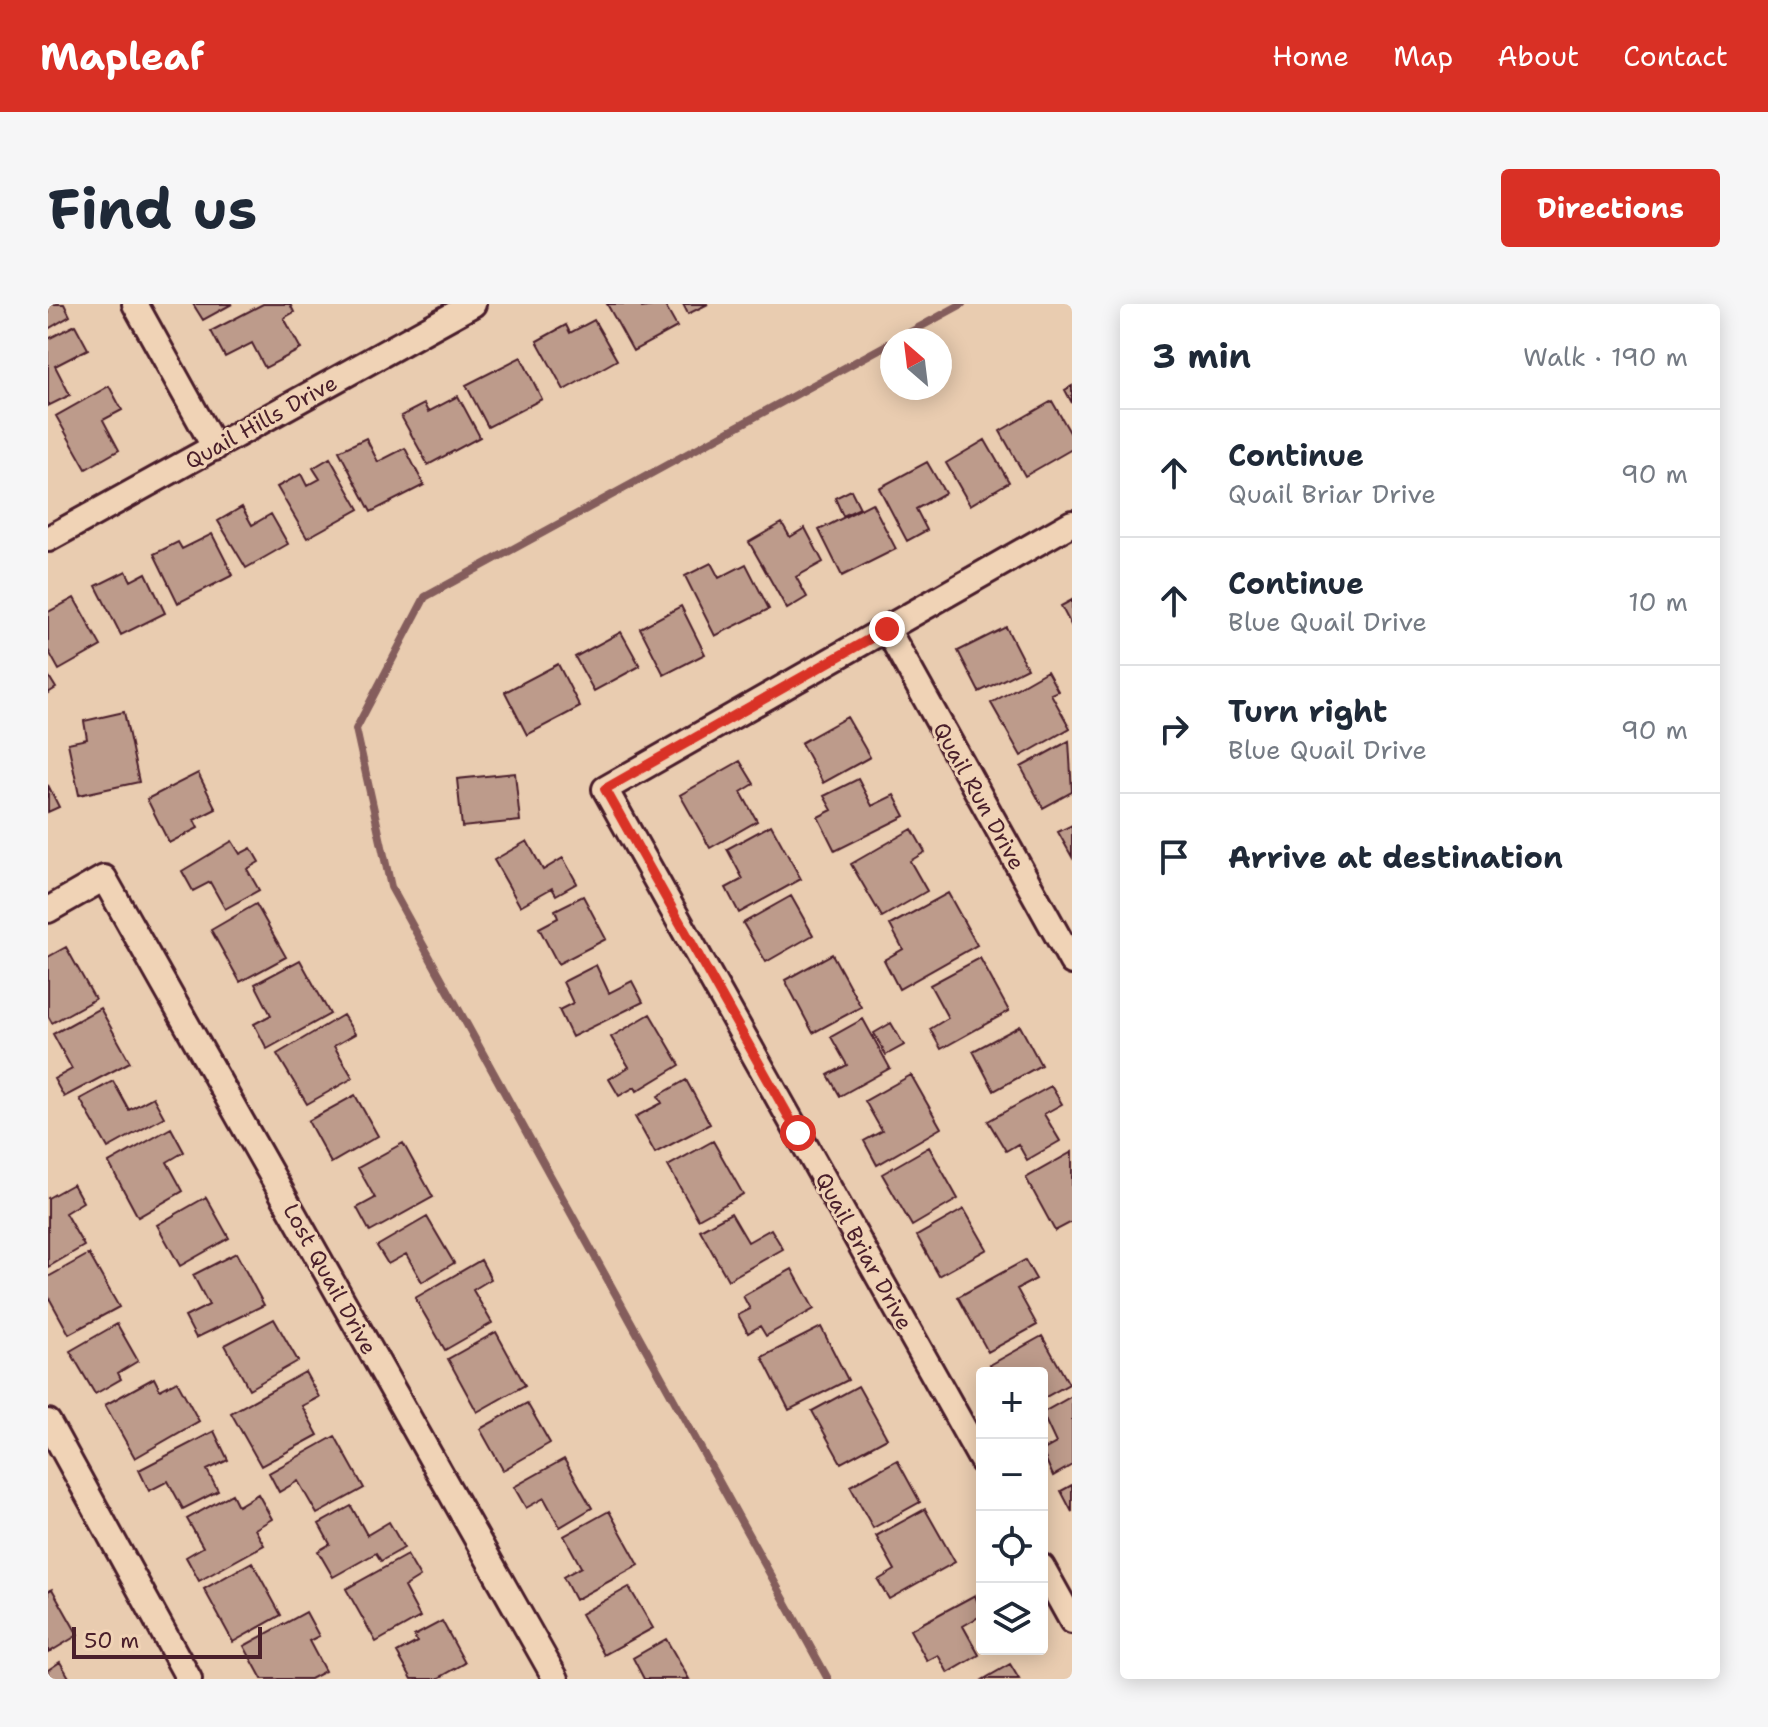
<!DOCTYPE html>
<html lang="en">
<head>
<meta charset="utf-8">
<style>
	:root { --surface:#fff; --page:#f6f6f7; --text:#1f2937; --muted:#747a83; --line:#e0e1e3; --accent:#d93025 }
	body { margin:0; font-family:"Shantell Sans",sans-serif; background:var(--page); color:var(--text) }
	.controls { position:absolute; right:24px; bottom:24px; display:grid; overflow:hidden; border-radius:8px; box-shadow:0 4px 20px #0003 }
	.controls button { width:72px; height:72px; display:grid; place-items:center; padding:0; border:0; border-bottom:2px solid var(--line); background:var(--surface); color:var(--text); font:40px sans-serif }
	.compass { position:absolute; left:832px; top:24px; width:72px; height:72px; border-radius:50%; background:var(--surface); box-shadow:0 4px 20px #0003; rotate:332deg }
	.scale { position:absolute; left:24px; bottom:20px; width:190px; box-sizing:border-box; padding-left:8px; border:4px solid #4a1f2b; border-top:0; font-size:22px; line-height:28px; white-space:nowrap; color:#4a1f2b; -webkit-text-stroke:6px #f0d3b6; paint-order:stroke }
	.stop { position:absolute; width:24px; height:24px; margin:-18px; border:6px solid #d93025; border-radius:50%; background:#fff }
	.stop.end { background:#d93025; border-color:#fff; box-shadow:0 2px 8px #0008 }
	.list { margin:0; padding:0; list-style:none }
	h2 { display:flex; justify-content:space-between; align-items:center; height:104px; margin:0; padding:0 32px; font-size:34px }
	h2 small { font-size:26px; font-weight:400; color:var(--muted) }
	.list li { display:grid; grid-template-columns:52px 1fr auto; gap:24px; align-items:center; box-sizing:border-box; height:128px; padding:0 32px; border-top:2px solid var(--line) }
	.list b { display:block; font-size:30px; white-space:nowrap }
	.list p { margin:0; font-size:26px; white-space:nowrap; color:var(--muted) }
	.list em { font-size:26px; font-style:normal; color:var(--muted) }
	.icon { flex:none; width:44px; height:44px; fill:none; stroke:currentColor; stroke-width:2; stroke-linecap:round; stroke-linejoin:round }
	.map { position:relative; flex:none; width:1024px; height:1375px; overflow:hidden; border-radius:8px }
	header { display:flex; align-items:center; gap:48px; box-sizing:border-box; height:112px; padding:0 40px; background:var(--accent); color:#fff }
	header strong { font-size:38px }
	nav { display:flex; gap:44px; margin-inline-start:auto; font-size:28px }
	.intro { display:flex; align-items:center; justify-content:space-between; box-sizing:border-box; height:192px; padding:0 48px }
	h1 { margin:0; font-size:56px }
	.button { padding:20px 36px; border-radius:8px; background:var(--accent); color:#fff; font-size:28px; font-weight:700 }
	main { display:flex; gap:48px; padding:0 48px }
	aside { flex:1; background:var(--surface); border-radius:8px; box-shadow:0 4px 20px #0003 }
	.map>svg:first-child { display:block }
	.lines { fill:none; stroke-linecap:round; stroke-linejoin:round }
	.stream { stroke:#845d5b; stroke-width:8 }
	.building { fill:#bd9b8b; stroke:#4a1f2b; stroke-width:2 }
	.street-casing { stroke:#4a1f2b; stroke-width:30 }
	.street { stroke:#f0d3b6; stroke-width:24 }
	.route { stroke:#d93025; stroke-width:10 }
	.labels { text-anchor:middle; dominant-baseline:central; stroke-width:6; stroke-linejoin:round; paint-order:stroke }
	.street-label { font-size:22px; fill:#4a1f2b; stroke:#f0d3b6 }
</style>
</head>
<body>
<header>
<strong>Mapleaf</strong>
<nav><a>Home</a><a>Map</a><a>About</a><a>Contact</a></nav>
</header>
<div class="intro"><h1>Find us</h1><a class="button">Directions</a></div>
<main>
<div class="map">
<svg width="1024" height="1375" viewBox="0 0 1024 1375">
	<rect width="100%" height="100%" fill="#e9ccb0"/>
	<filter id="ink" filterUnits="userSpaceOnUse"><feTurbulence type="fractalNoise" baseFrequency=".0125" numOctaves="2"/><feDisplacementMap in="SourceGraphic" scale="16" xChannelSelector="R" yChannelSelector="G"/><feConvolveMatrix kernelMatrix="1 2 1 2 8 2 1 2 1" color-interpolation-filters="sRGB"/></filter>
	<g filter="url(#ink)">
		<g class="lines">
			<path class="stream" d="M848 36 914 0
				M780 1375 343 583 308 425 377 293 844 38"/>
		</g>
		<path class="building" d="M0 0H16L22 12 0 25Z
			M145 0H184L155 16Z
			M215 0H242L246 8 236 14 253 45 217 64 204 39 177 53 163 27Z
			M559 0H592L594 4 616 0 629 23 585 47Z
			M635 0H660L640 10Z
			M546 16 569 56 516 86 489 37 518 21 522 29Z
			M27 21 40 45 7 62 22 91 0 102V35Z
			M473 53 494 95 440 123 418 81Z
			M61 82 74 106 55 116 71 146 38 165 8 112Z
			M1024 82V99L1017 86Z
			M410 92 432 133 380 161 353 112 376 100 380 108Z
			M1004 97 1024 132V145L977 172 952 127Z
			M318 134 330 158 357 144 376 181 323 208 291 147Z
			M937 136 961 178 922 201 898 159Z
			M282 154 311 205 259 234 229 183 253 170 259 182 272 175 265 164Z
			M879 158 897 189 868 205 879 226 859 237 831 184Z
			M803 186 812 204 795 212 787 194Z
			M824 199 848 245 794 272 771 226Z
			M194 203 204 221 223 210 240 240 198 264 170 217Z
			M734 219 742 233 757 224 775 258 748 273 759 293 739 305 701 238Z
			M164 230 185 271 130 299 106 250 130 238 134 245Z
			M663 259 671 274 698 260 721 305 667 332 637 272Z
			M78 267 83 277 98 269 117 309 73 331 48 282Z
			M26 294 53 342 11 366 0 346V308Z
			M1024 296V323L1013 302Z
			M633 302 657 350 616 371 592 324Z
			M958 323 979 364 931 388 910 347Z
			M573 328 592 362 546 387 527 353Z
			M510 360 532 403 479 431 457 388Z
			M999 367 1010 387 1003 390 1022 424 973 452 943 399Z
			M0 371 8 384 0 389Z
			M76 408 91 478 31 491 20 439 39 435 36 417Z
			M799 413 822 453 775 479 753 439Z
			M1021 437 1024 488 995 504 973 463Z
			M692 457 706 480 693 488 709 517 662 544 632 491Z
			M150 469 168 505 146 516 150 524 121 539 99 495Z
			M467 469 472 517 414 523 409 475Z
			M810 475 824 502 846 491 857 512 787 547 770 513 784 506 776 492Z
			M0 481 11 503 0 508Z
			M723 521 753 575 691 609 678 584 695 575 679 545Z
			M1024 521V553L1010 528Z
			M864 525 877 548 862 557 879 587 834 613 803 560Z
			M184 537 192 550 203 544 211 558 199 565 211 586 177 605 162 578 145 587 134 567Z
			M479 537 495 566 515 554 529 579 508 591 504 584 472 602 446 556Z
			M900 589 929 641 851 685 836 656 855 645 842 621Z
			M535 592 558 635 510 660 491 624 510 614 507 606Z
			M743 592 765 631 718 658 695 619Z
			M208 600 238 653 192 678 163 626Z
			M18 643 47 695 4 719 0 712V653Z
			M784 650 813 703 765 729 737 676Z
			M932 654 961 707 893 745 882 725 900 714 882 681Z
			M252 656 282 710 219 745 206 720 223 711 207 680Z
			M548 661 561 689 584 677 595 698 524 733 511 706 525 699 515 678Z
			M52 704 82 758 16 793 6 775 24 765 5 730Z
			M602 710 632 761 589 787 587 783 571 792 561 775 581 763 563 733Z
			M295 711 307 730 286 742 305 774 259 800 229 750Z
			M815 715 842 764 792 792 780 771 799 761 783 733Z
			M843 719 856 741 838 751 826 729Z
			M972 722 993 761 946 787 925 747Z
			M863 771 893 824 829 861 816 837 834 827 817 797Z
			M638 776 662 820 607 849 587 813 614 799 610 792Z
			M65 777 81 806 105 793 116 813 60 844 32 795Z
			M1003 782 1014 800 996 810 1012 837 979 856 970 840 958 847 940 817Z
			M307 791 330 832 283 859 260 817Z
			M123 824 136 848 119 858 135 887 90 913 61 859Z
			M665 837 695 890 650 915 620 862Z
			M355 839 385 893 322 928 309 904 327 894 310 864Z
			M881 843 910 895 864 922 834 870Z
			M1024 848V918L1007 927 978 874Z
			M25 880 35 898 17 909 36 942 0 963V894Z
			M158 893 181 934 132 962 109 921Z
			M916 905 939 945 891 972 869 932Z
			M683 909 700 938 723 925 735 945 680 976 652 926Z
			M379 913 406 959 374 978 358 950 340 960 329 942Z
			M188 949 216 1001 148 1034 137 1013 161 1001 145 971Z
			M41 950 71 1003 21 1030 0 992V973Z
			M433 956 443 975 425 986 444 1019 397 1046 367 994Z
			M977 956 988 975 969 985 989 1021 940 1048 910 993Z
			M744 965 766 1005 718 1032 712 1022 700 1029 690 1011 702 1005 695 992Z
			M226 1015 250 1057 201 1085 177 1041Z
			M69 1020 90 1057 70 1069 73 1075 47 1090 22 1047Z
			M773 1023 800 1076 741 1106 714 1053Z
			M448 1028 477 1081 429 1108 400 1055Z
			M994 1032 1021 1080 994 1095V1069H947L942 1061Z
			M257 1068 271 1093 254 1102 270 1131 213 1162 183 1109Z
			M106 1074 112 1086 129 1077 151 1117 87 1154 57 1101Z
			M810 1082 839 1134 793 1159 764 1107Z
			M1024 1092V1161L1005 1172 994 1147 1008 1139 994 1109Z
			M479 1099 502 1139 455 1166 432 1125Z
			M166 1127 180 1156 159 1166 170 1187 135 1205 120 1177 101 1187 91 1166Z
			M287 1132 316 1184 269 1210 250 1177 231 1188 221 1169Z
			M516 1155 544 1204 512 1223 496 1194 478 1204 466 1183Z
			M849 1156 872 1198 825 1224 802 1182Z
			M1024 1181V1208L1013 1187Z
			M184 1190 190 1202 210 1190 224 1215 207 1225 216 1241 151 1277 138 1253 155 1243 139 1215Z
			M303 1202 319 1231 341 1218 356 1244 333 1257 328 1249 285 1273 270 1247 282 1240 271 1220Z
			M877 1205 907 1258 841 1295 830 1276 847 1266 828 1232Z
			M561 1207 591 1261 527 1296 515 1273 533 1263 516 1232Z
			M359 1251 372 1273 356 1283 372 1313 328 1338 298 1285Z
			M204 1258 233 1311 185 1338 156 1285Z
			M581 1283 605 1324 556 1351 533 1310Z
			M4 1285 30 1331 0 1349V1287Z
			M927 1291 934 1311 915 1322 931 1351 900 1369 890 1351 879 1357 862 1326Z
			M258 1308 271 1332 261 1337 277 1367 262 1375H214L196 1342Z
			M394 1317 417 1359 389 1375H364L349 1349 369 1338 366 1332Z
			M618 1335 641 1375H596L585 1354Z
			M12 1358 22 1375H0V1366Z
			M962 1360 971 1375H936Z"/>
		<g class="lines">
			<g class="street-casing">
				<path id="street" d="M87 0 167 144
					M0 235 425 0
					M839 325 1024 658
					M0 606 56 574 508 1375
					M0 1118 141 1375
					M934 1157 557 485 1024 219
					M994 1263 1024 1317"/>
			</g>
			<use href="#street" class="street"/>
		</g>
	</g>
	<g class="lines" filter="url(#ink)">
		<path class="route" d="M750 829 557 485 839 325"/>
	</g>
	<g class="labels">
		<g class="street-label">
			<text transform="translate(213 118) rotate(-29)">Quail Hills Drive</text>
			<text transform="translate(931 492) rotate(61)">Quail Run Drive</text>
			<text transform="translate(816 947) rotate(61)">Quail Briar Drive</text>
			<text transform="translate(282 975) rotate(61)">Lost Quail Drive</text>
		</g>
	</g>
</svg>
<div class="controls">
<button>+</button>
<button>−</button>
<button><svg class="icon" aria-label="locate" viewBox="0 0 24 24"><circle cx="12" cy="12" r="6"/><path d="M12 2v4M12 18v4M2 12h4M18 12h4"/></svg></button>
<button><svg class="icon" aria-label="layers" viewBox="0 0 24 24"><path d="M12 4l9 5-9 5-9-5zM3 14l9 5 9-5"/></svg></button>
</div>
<svg class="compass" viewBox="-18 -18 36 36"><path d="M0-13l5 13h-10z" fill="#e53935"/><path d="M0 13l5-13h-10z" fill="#747a83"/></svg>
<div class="scale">50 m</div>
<div class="stop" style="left:750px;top:829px"></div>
<div class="stop end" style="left:839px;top:325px"></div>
</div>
<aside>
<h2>3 min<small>Walk · 190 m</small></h2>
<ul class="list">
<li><svg class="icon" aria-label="ahead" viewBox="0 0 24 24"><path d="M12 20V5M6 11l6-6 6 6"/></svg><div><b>Continue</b><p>Quail Briar Drive</p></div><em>90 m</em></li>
<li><svg class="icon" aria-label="ahead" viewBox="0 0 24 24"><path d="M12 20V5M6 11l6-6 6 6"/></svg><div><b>Continue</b><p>Blue Quail Drive</p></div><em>10 m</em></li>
<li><svg class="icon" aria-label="right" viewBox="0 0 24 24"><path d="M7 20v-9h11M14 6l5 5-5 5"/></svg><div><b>Turn right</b><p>Blue Quail Drive</p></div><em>90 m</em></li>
<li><svg class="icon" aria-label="arrive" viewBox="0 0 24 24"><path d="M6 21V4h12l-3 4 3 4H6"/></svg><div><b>Arrive at destination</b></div></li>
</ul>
</aside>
</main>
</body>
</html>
